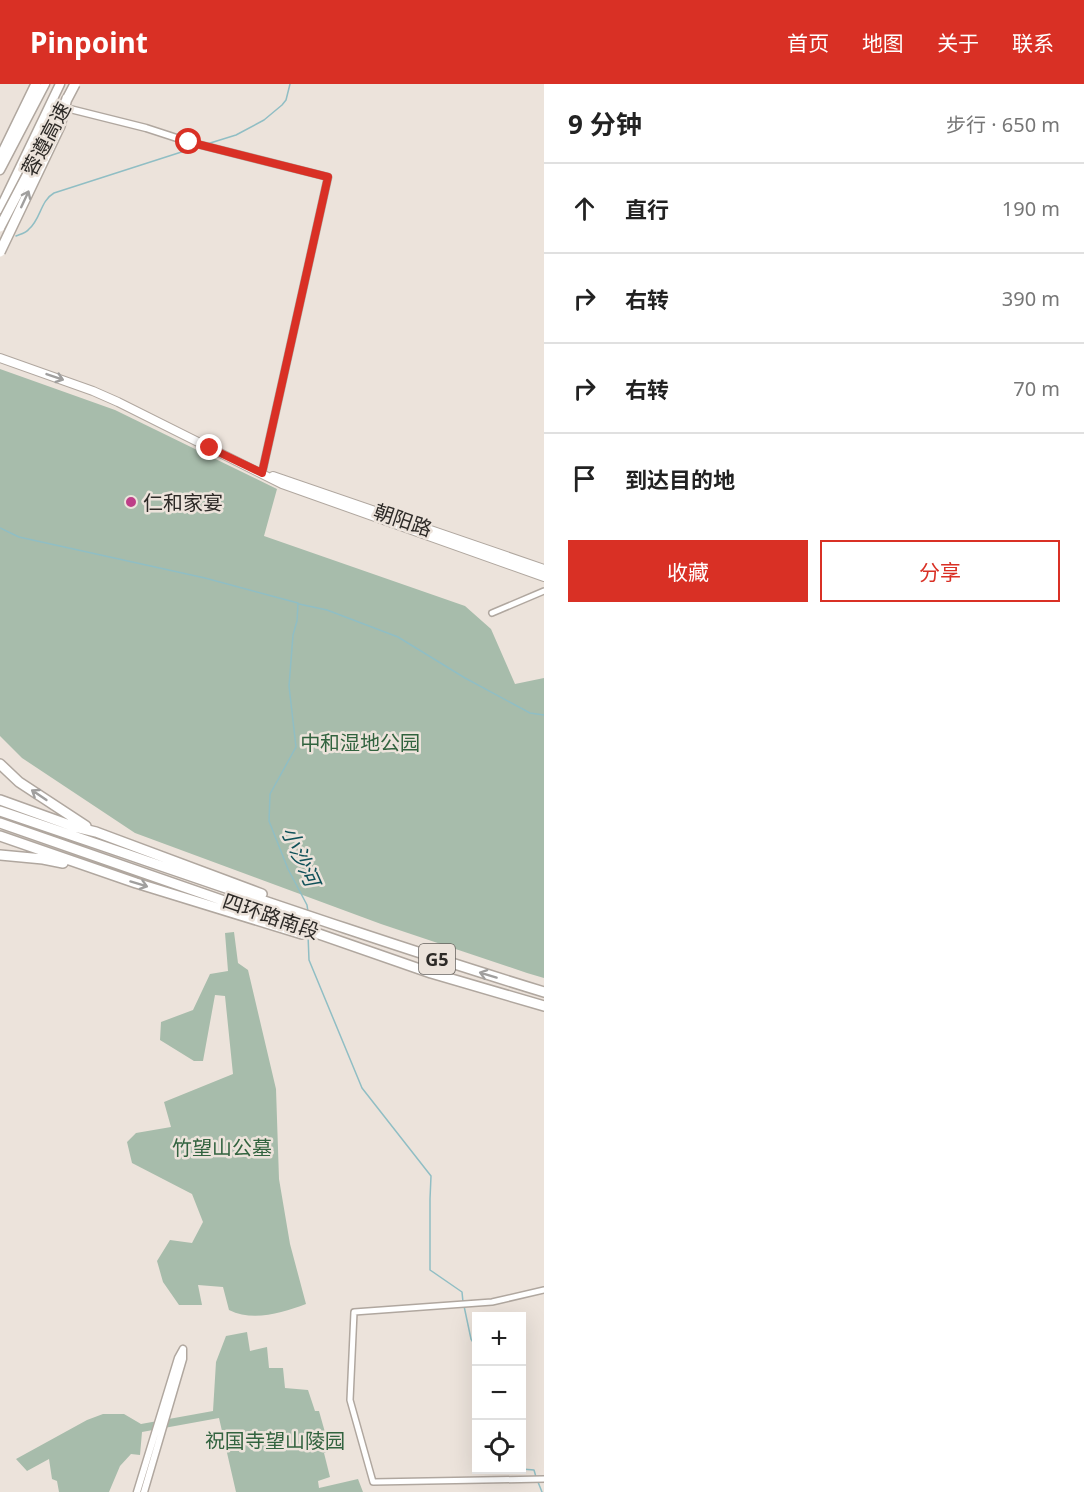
<!DOCTYPE html>
<html lang="zh">
<head>
<meta charset="utf-8">
<style>
	:root { --surface:#fff; --page:#f6f6f6; --text:#222; --muted:#767676; --line:#e0e0e0; --accent:#d93025 }
	body { margin:0; font-family:"Noto Sans","Noto Sans SC",sans-serif; background:var(--page); color:var(--text) }
	.controls { position:absolute; right:18px; bottom:18px; display:grid; overflow:hidden; border-radius:0px; box-shadow:0 6px 24px #0002 }
	.controls button { width:54px; height:54px; display:grid; place-items:center; padding:0; border:0; border-bottom:2px solid var(--line); background:var(--surface); color:var(--text); font:30px sans-serif }
	.stop { position:absolute; width:18px; height:18px; margin:-14px; border:4px solid #d93025; border-radius:50%; background:#fff }
	.stop.end { background:#d93025; border-color:#fff; box-shadow:0 2px 6px #0008 }
	.list { margin:0; padding:0; list-style:none }
	h2 { display:flex; justify-content:space-between; align-items:center; height:78px; margin:0; padding:0 24px; font-size:26px }
	h2 small { font-size:20px; font-weight:400; color:var(--muted) }
	.list li { display:grid; grid-template-columns:39px 1fr auto; gap:18px; align-items:center; box-sizing:border-box; height:90px; padding:0 24px; border-top:2px solid var(--line) }
	.list b { display:block; font-size:22px; white-space:nowrap }
	.list em { font-size:20px; font-style:normal; color:var(--muted) }
	.actions { display:flex; gap:12px; padding:18px 24px }
	.actions a { flex:1; padding:14px 0; border:2px solid var(--accent); border-radius:0px; text-align:center; font-size:21px; color:var(--accent) }
	.actions .main { background:var(--accent); color:#fff }
	.icon { flex:none; width:33px; height:33px; fill:none; stroke:currentColor; stroke-width:2; stroke-linecap:round; stroke-linejoin:round }
	.map { position:relative; flex:none; width:544px; height:1408px; overflow:hidden }
	header { display:flex; align-items:center; gap:36px; box-sizing:border-box; height:84px; padding:0 30px; background:var(--accent); color:#fff }
	header strong { font-size:28px }
	nav { display:flex; gap:33px; margin-inline-start:auto; font-size:21px }
	main { display:flex }
	aside { flex:1; background:var(--surface) }
	.map>svg:first-child { display:block }
	.green { fill:#a7bcab }
	.lines { fill:none; stroke-linecap:round; stroke-linejoin:round }
	.stream { stroke:#90bec4; stroke-width:1.5 }
	.minor-casing { stroke:#b0a79f; stroke-width:8 }
	.tertiary-casing { stroke:#b0a79f; stroke-width:9 }
	.secondary-casing { stroke:#b0a79f; stroke-width:10 }
	.trunk-casing { stroke:#b0a79f; stroke-width:11 }
	.motorway-casing { stroke:#b0a79f; stroke-width:12 }
	.minor { stroke:#fff; stroke-width:5 }
	.tertiary { stroke:#fff; stroke-width:6 }
	.secondary { stroke:#fff; stroke-width:8 }
	.trunk { stroke:#fff; stroke-width:8 }
	.motorway { stroke:#fff; stroke-width:9 }
	.motorway-bridge-casing { stroke:#b0a79f; stroke-width:12; stroke-linecap:butt }
	.motorway-bridge { stroke:#fff; stroke-width:9 }
	.oneway { stroke:#a09f9e }
	.route { stroke:#d93025; stroke-width:8 }
	.poi-dot { fill:#be3e88; stroke:#ece3db; stroke-width:2 }
	.labels { text-anchor:middle; dominant-baseline:central; stroke-width:5; stroke-linejoin:round; paint-order:stroke }
	.shield { fill:#ece3db; stroke:#66625d; stroke-width:1.5 }
	.shield-label { font-size:18px; font-weight:bold; fill:#2d2a27 }
	.street-label { font-size:20px; fill:#2d2a27; stroke:#ece3db }
	.poi-label { font-size:20px; fill:#2d2a27; stroke:#ece3db; text-anchor:start }
	.park-label { font-size:20px; fill:#32633f; stroke:#ece3db }
	.water-label { font-size:21px; font-style:italic; fill:#0f5159; stroke:#ece3db }
</style>
</head>
<body>
<header>
<strong>Pinpoint</strong>
<nav><a>首页</a><a>地图</a><a>关于</a><a>联系</a></nav>
</header>
<main>
<div class="map">
<svg width="544" height="1408" viewBox="0 0 544 1408">
	<rect width="100%" height="100%" fill="#ece3db"/>
	<path class="green" d="M0 285 115 326 277 405 264 452 465 522 491 545 515 600 544 594V894L527 889 381 840 135 749 22 674 0 652Z
		M234 848 238 879 248 886 276 1005 279 1095 290 1160 306 1220C282 1229 253 1238 229 1226L223 1203 198 1201 202 1221H179L163 1198 157 1177 170 1156 192 1159 203 1138 192 1110 132 1079 127 1058 136 1049 171 1043 164 1018 233 990 225 912 215 911 203 977H194L160 956 161 938 193 926 210 890 228 887 225 849Z
		M247 1248 250 1267 267 1263 269 1284H283L285 1304 308 1306 315 1327H319L330 1366 324 1369 330 1393 318 1397 319 1404 358 1395 363 1408H236L219 1334 142 1348 140 1371 131 1370 120 1382 109 1408H59L57 1397 52 1395 49 1375 27 1387 16 1375 87 1336 103 1330H124L141 1340 213 1327 216 1278 226 1252Z"/>
	<g class="lines">
		<path class="stream" d="M207 60 236 51 264 36 282 21 286 16 290 0
			M16 152C21 150 26 149 29 145 41 135 40 117 54 109L197 63
			M0 444 19 453 205 494 298 519 297 537 293 551 289 602 296 663 270 710 269 737 288 785 307 821 308 828
			M299 520 327 526 398 553 465 594 530 629 544 631
			M308 851 309 876 362 1004 431 1092 430 1115V1186L462 1208 463 1218
			M464 1222 471 1255 476 1263
			M522 1385 534 1386 536 1393
			M538 1398 542 1408"/>
		<g class="minor-casing">
			<path id="minor" d="M492 529 544 507
				M544 1206 492 1218 354 1228 350 1316 373 1398 544 1395"/>
		</g>
		<g class="tertiary-casing">
			<path id="tertiary" d="M50 20 146 44 189 58 328 93 262 389
				M137 1408 178 1274 183 1265
				M144 1408 183 1275V1265"/>
		</g>
		<g class="secondary-casing">
			<path id="secondary" d="M0 274 93 307 118 318 282 400 544 493
				M273 392 544 485"/>
		</g>
		<g class="trunk-casing">
			<path id="trunk" d="M0 86 45 0
				M0 125 60 0"/>
		</g>
		<g class="motorway-casing">
			<path id="motorway" d="M0 74 36 0
				M0 680 19 698 86 742
				M0 716 75 743 96 748 262 810
				M0 727C181 788 361 852 544 908
				M0 739 431 889 544 922
				M0 752 136 799 302 850
				M0 771 43 775 63 779"/>
		</g>
		<use href="#minor" class="minor"/>
		<use href="#tertiary" class="tertiary"/>
		<use href="#secondary" class="secondary"/>
		<use href="#trunk" class="trunk"/>
		<use href="#motorway" class="motorway"/>
		<g class="motorway-bridge-casing">
			<path id="motorway-bridge" d="M0 143 75 0
				M0 168 60 42 67 14"/>
		</g>
		<use href="#motorway-bridge" class="motorway-bridge"/>
	</g>
	<defs><path id="oneway-shaft" d="M-6 0H5M1.5-3L5.5 0L1.5 3" fill="none" stroke-width="1.6" stroke-linecap="round" stroke-linejoin="round" transform="scale(1.5)"/></defs>
	<g class="oneway">
		<use href="#oneway-shaft" transform="translate(25 115) rotate(-65)"/>
		<use href="#oneway-shaft" transform="translate(55 293) rotate(19)"/>
		<use href="#oneway-shaft" transform="translate(39 711) rotate(-146)"/>
		<use href="#oneway-shaft" transform="translate(139 800) rotate(17)"/>
		<use href="#oneway-shaft" transform="translate(488 891) rotate(-163)"/>
	</g>
	<g class="lines">
		<path class="route" d="M189 58 328 93 262 389 210 364"/>
	</g>
	<circle class="poi-dot" cx="131" cy="418" r="6"/>
	<g class="labels">
		<rect class="shield" x="419" y="860" width="36" height="30" rx="4.5"/>
		<g class="shield-label">
			<text x="437" y="875">G5</text>
		</g>
		<g class="street-label">
			<text transform="translate(46 55) rotate(-62)">蓉遵高速</text>
			<text transform="translate(403 436) rotate(19)">朝阳路</text>
			<text transform="translate(271 832) rotate(19)">四环路南段</text>
		</g>
		<g class="poi-label">
			<text x="143" y="418">仁和家宴</text>
		</g>
		<g class="park-label">
			<text x="360" y="658">中和湿地公园</text>
			<text x="222" y="1063">竹望山公墓</text>
			<text x="275" y="1356">祝国寺望山陵园</text>
		</g>
		<g class="water-label">
			<text transform="translate(301 772) rotate(66)">小沙河</text>
		</g>
	</g>
</svg>
<div class="controls">
<button>+</button>
<button>−</button>
<button><svg class="icon" aria-label="locate" viewBox="0 0 24 24"><circle cx="12" cy="12" r="6"/><path d="M12 2v4M12 18v4M2 12h4M18 12h4"/></svg></button>
</div>
<div class="stop" style="left:189px;top:58px"></div>
<div class="stop end" style="left:210px;top:364px"></div>
</div>
<aside>
<h2>9 分钟<small>步行 · 650 m</small></h2>
<ul class="list">
<li><svg class="icon" aria-label="ahead" viewBox="0 0 24 24"><path d="M12 20V5M6 11l6-6 6 6"/></svg><div><b>直行</b></div><em>190 m</em></li>
<li><svg class="icon" aria-label="right" viewBox="0 0 24 24"><path d="M7 20v-9h11M14 6l5 5-5 5"/></svg><div><b>右转</b></div><em>390 m</em></li>
<li><svg class="icon" aria-label="right" viewBox="0 0 24 24"><path d="M7 20v-9h11M14 6l5 5-5 5"/></svg><div><b>右转</b></div><em>70 m</em></li>
<li><svg class="icon" aria-label="arrive" viewBox="0 0 24 24"><path d="M6 21V4h12l-3 4 3 4H6"/></svg><div><b>到达目的地</b></div></li>
</ul>
<div class="actions"><a class="main">收藏</a><a>分享</a></div>
</aside>
</main>
</body>
</html>
